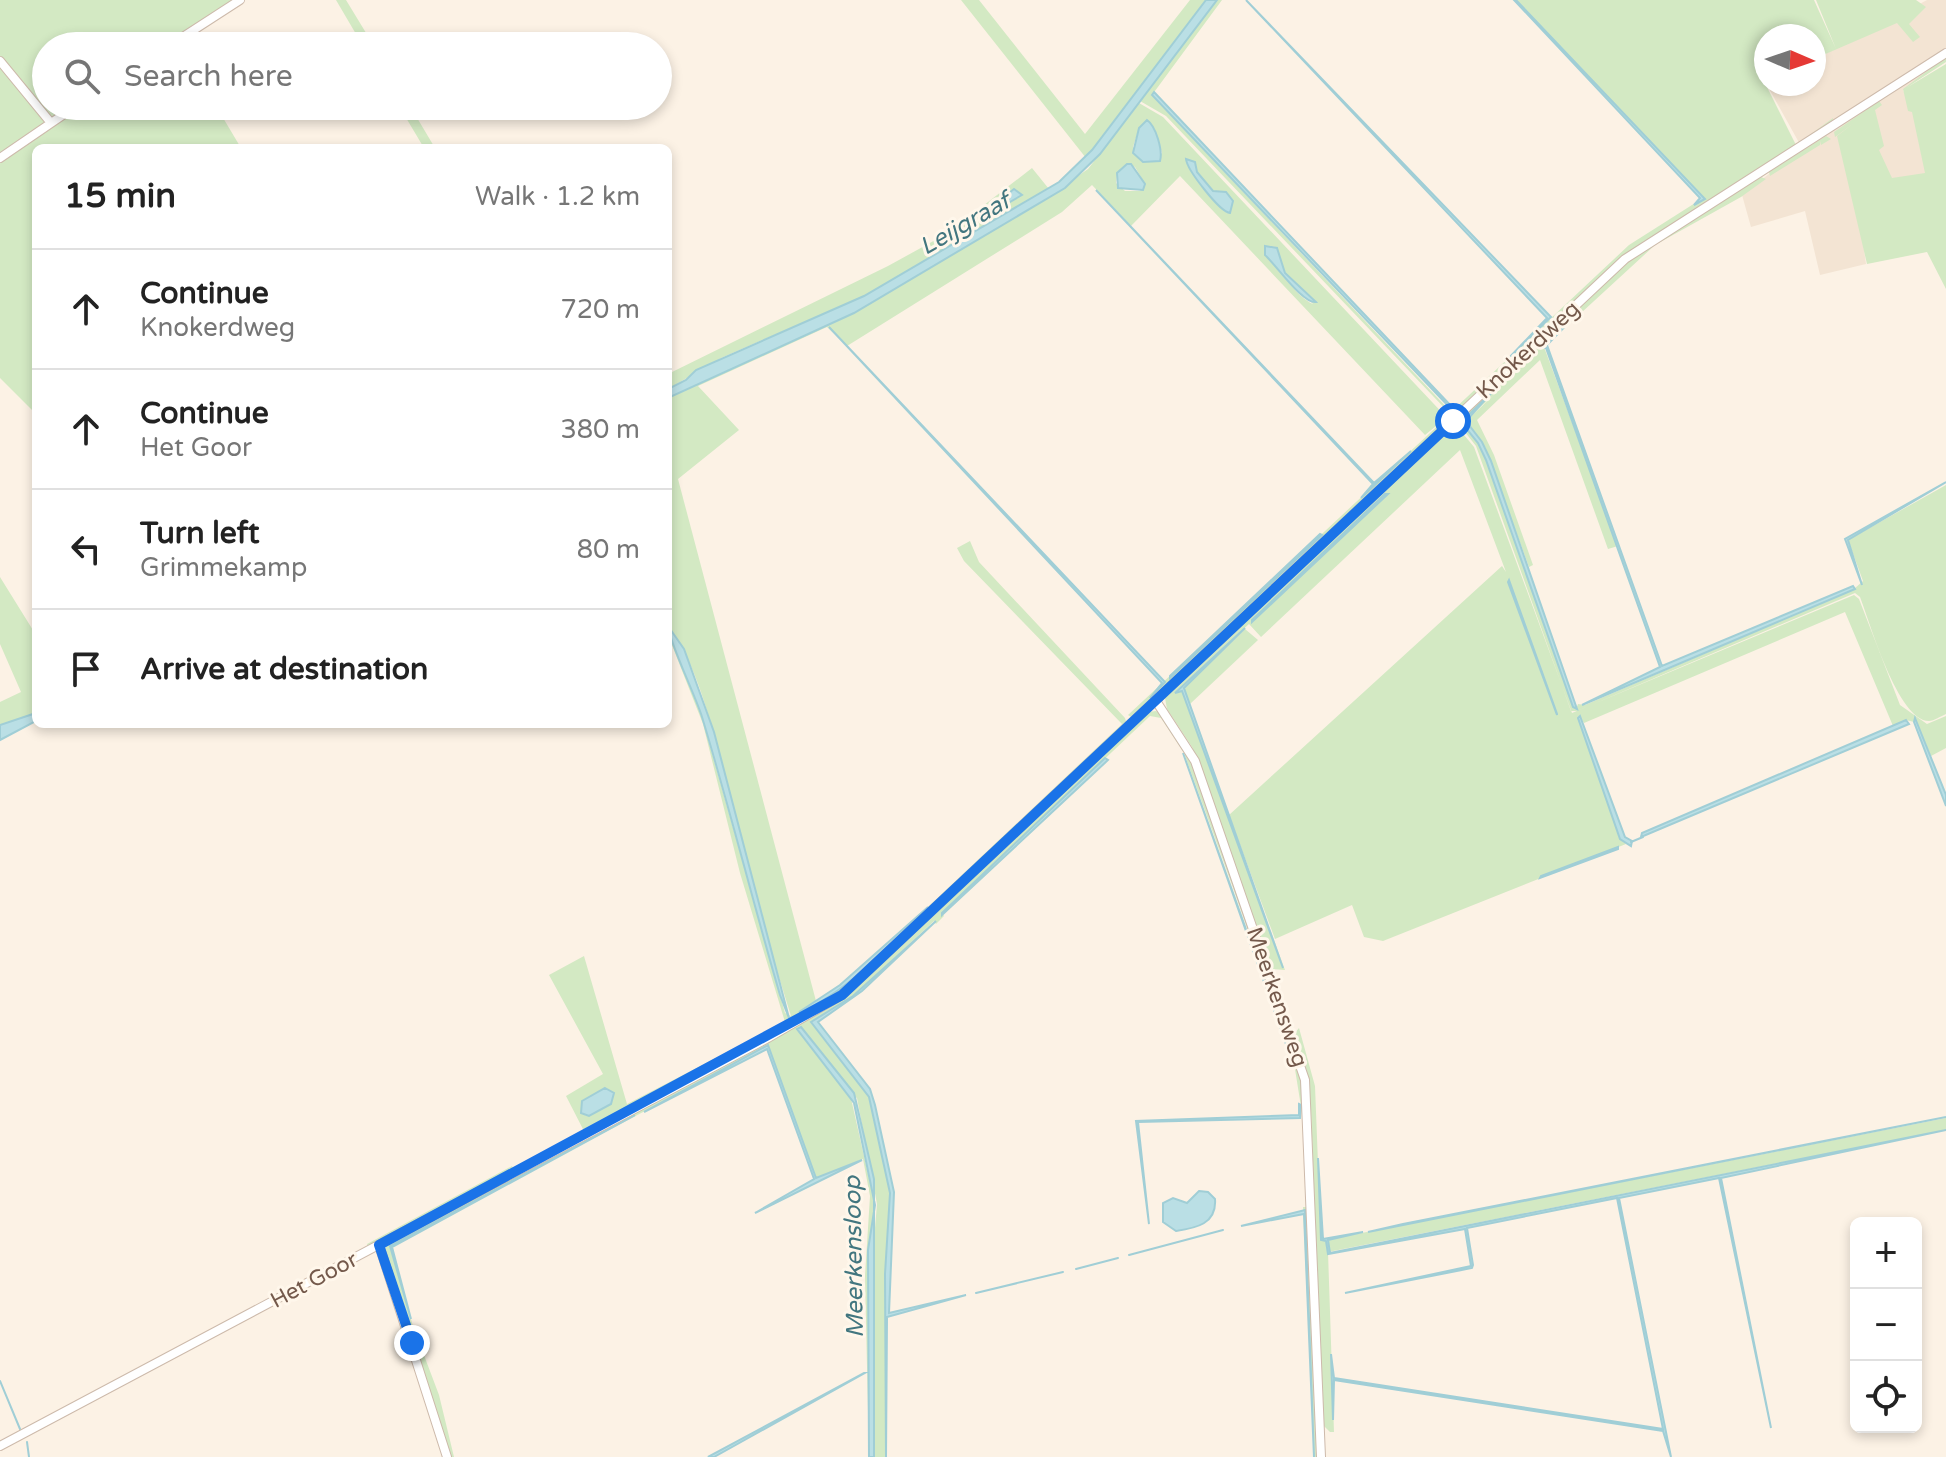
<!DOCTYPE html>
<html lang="en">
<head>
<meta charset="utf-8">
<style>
	:root { --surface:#fff; --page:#f6f6f6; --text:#222; --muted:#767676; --line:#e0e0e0 }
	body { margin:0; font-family:"Varela Round",sans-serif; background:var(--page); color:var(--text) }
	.controls { position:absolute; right:24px; bottom:24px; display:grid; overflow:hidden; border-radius:12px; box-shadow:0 4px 12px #0003 }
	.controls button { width:72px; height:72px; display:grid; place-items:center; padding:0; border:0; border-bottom:2px solid var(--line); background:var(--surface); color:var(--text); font:40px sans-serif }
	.compass { position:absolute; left:1754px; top:24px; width:72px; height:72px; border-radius:50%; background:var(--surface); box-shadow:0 4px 12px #0003; rotate:92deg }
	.stop { position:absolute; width:24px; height:24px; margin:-18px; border:6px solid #1a73e8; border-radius:50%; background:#fff }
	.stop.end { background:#1a73e8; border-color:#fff; box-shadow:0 2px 8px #0008 }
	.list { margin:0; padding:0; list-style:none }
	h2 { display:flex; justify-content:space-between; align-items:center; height:104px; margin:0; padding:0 32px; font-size:34px }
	h2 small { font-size:26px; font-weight:400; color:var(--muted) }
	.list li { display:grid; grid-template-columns:52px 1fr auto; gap:24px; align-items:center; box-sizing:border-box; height:120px; padding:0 32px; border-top:2px solid var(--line) }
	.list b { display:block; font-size:30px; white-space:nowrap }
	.list p { margin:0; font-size:26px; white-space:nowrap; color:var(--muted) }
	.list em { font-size:26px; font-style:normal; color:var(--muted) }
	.icon { flex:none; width:44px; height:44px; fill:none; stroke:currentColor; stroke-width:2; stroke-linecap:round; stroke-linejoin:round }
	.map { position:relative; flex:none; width:1946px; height:1457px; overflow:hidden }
	.search { position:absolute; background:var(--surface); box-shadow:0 4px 12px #0003; left:32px; top:32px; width:640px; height:88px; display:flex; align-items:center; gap:20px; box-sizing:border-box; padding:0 28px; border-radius:44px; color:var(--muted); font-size:30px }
	.panel { position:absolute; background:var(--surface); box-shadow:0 4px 12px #0003; left:32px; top:144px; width:640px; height:584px; border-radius:12px }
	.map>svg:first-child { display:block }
	.residential { fill:#f3e4d3 }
	.green { fill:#d3e9c3; fill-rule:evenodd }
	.water { fill:#badfe5; stroke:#a0ced6; stroke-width:2 }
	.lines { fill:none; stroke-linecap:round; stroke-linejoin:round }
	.stream { stroke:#a0ced6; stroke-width:2 }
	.minor-casing { stroke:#cdbaab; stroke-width:10 }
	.minor { stroke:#fff; stroke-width:8 }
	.route { stroke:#1a73e8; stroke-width:10 }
	.labels { text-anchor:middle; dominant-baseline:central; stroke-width:6; stroke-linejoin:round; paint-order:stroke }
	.street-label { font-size:22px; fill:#74594b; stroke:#fff7eb }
	.water-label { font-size:24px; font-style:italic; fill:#42767f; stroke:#fff7eb }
</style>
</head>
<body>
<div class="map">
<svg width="1946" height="1457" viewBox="0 0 1946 1457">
	<rect width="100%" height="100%" fill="#fcf2e5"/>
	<path class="residential" d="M1927 0H1946V58L1903 90 1939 170 1856 193 1866 264 1820 275 1805 211 1751 227 1742 195 1802 148 1767 85 1814 84V60Z"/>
	<path class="green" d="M0 0H236L177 40 180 46H46V106H216L241 148H36V414L0 378Z
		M336 0H346L374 46H363Z
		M961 0H979L1085 134 1190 0H1206L1086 158Z
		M1217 0H1222L1152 95 1451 412 1629 245 1703 198 1516 0H1814L1836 49 1816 0H1916L1926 7 1909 24 1920 37 1913 42 1897 23 1814 59V36H1766L1765 83 1796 145 1833 118 1832 125 1633 249 1453 417 1166 116 1140 101Z
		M1946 57V62L1906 88 1946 64V289L1927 252 1867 264 1837 136 1854 123 1835 137 1834 132 1879 101 1882 105 1875 110 1884 146 1879 150 1892 178 1925 173 1912 112 1908 111 1903 89Z
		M1139 103 1163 117 1450 421 1131 717 1128 715 1446 418 1425 435 1180 176 1131 226 1092 185 1062 212 847 346 827 327 698 386 739 430 678 479 816 1001 800 1012 862 969 1122 724 964 561 957 548 970 541 979 562 1125 718 1127 725 840 993 585 1133 566 1096 603 1074 549 975 584 956 627 1104 785 1022 740 873 703 724 668 635 678 651 701 714 780 995 785 1013 791 1016C767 940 745 863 726 786 713 732 701 671 668 626V398L854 313 1035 206 1088 169ZM1139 128 1156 132 1162 153 1148 162 1133 147ZM1127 164 1135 167 1145 184 1140 191H1125L1116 183 1117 174ZM1269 246 1276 247 1285 273 1313 304C1296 297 1274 264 1269 246ZM605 1088 611 1104 586 1116 582 1101Z
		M399 106H410L435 148H424Z
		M1826 136 1831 139 1821 145 1820 141V145L1770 176 1769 172Z
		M1032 168 1049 189 864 296 721 358 668 389V374L888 266 948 233Z
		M1761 177 1766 179 1741 197 1655 245 1544 347 1618 546 1608 549 1540 360 1477 420 1494 455 1533 565 1529 567 1485 447 1466 421 1495 394 1462 423 1478 443 1486 460 1576 709 1578 704 1585 705 1854 589 1863 581 1848 540 1946 485V714C1941 716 1934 721 1929 721 1898 721 1870 623 1860 597L1855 593 1577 711H1571L1476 446 1457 422 1526 354 1534 357 1537 344 1635 254Z
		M1455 424 1474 447 1572 713 1854 595 1859 599 1900 705 1927 724 1946 716V748L1931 756 1915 718 1914 722 1906 720 1893 726 1845 612 1584 723 1579 716 1620 839 1626 844 1383 941 1364 937 1352 905 1275 939 1229 815 1502 566 1506 572 1460 450 1261 637 1249 624 1175 692 1182 691 1285 970 1272 969 1192 747 1167 709 1165 698ZM1385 494 1387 495 1252 622V620Z
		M0 577 36 635V713L0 725V702L21 692 0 644Z
		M1245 629 1258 640 1190 704 1184 688Z
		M1156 711 1161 714 1193 763 1302 1076 1303 1119 1294 1063 1232 885 1184 753 1161 718 1150 716 942 913 944 916 936 924 934 921 853 996 812 1021 869 1097 890 1193 885 1274 886 1457H874L873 1252 877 1204 857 1098 850 1094 875 1205 868 1250 869 1457 865 1276 870 1196 863 1159 816 1178 768 1046 390 1246 413 1326 439 1395 454 1457H449L384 1254 386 1245 855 988 1148 712Z
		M1299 1028 1315 1086 1321 1241 1946 1118V1130L1328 1252 1334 1432H1330L1323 1425 1311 1109 1306 1068 1295 1033Z
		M512 1166 514 1171 368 1248 367 1244Z
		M1303 1207H1308L1318 1457H1314Z"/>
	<path class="water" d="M1206 0H1217L1100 154 1065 188 854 313 668 398V389L686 380 696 370 864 296 1059 182 1092 150Z
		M1246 0 1551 317 1507 360 1547 318Z
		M1514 0H1516L1705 199 1694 205 1700 198Z
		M1154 92 1453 408V411L1152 95Z
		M1147 120C1156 126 1163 151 1160 161L1143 162 1133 153 1139 128Z
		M1186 159 1195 162 1197 172 1213 191 1226 192 1233 201 1230 213C1220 212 1187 170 1186 159Z
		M1127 164H1131L1145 184 1143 190 1118 188 1117 173Z
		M1014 189 1022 195 996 210 999 201Z
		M1096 190 1374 483 1411 451 1361 498 1373 484Z
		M1265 246 1277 248 1285 273 1316 302C1303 304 1277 266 1265 255Z
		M1576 315 1547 345 1662 666 1853 586 1855 589 1582 705 1660 667 1546 348H1540Z
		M829 327 1165 682 1150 698 1162 683Z
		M1493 391 1466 421 1482 442 1491 461 1577 709 1573 707 1486 460 1478 443 1461 422Z
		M1946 482 1848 540 1862 585 1845 539Z
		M1385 494H1388L1252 622V620Z
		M1320 534 1322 535 1170 678V676Z
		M1509 580 1557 714V715L1508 582Z
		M668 626 684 649 714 732 789 1018 780 995C753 903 730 809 702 717 696 697 668 639 668 626Z
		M1245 628 1184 688 1283 968 1182 691 1175 693Z
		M36 713V721L0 740V725Z
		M1580 716 1625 837 1632 841 1631 846 1620 839 1578 718Z
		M1915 718 1946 795V806L1914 722Z
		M1906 720 1909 724 1641 837 1642 833Z
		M1183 753 1288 1047H1287Z
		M1105 758 1108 760 942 915V913Z
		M1618 847V849L1540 878 1541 876Z
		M928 907C897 940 841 998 799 1012L840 985Z
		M936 921 862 991 818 1022 870 1089 875 1105 894 1192 889 1313 966 1295 887 1317 886 1457 885 1274 890 1193 869 1097 811 1022 853 996Z
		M801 1027 854 1093 874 1179V1457H869L868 1250 875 1205 854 1103 797 1029Z
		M768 1045 816 1178 862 1160 755 1213 814 1179 767 1049 644 1112Z
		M605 1088 614 1093 611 1104 589 1116 581 1113 582 1101Z
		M1299 1104 1301 1105 1300 1118 1138 1122 1149 1224 1136 1121 1299 1115Z
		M635 1115 392 1247 411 1319 390 1246Z
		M1946 1117 1368 1232 1403 1224Z
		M1946 1130 1721 1178 1771 1428 1719 1178 1619 1198 1671 1457 1663 1431 1334 1380 1333 1420 1331 1354 1334 1378 1663 1429 1617 1198 1467 1228 1473 1265 1472 1268 1345 1293 1471 1266 1465 1229 1328 1254 1326 1241 1321 1240 1318 1158 1323 1239 1363 1232 1328 1240 1330 1253Z
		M1199 1191 1208 1192 1215 1199C1217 1224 1196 1228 1176 1231L1163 1222V1203L1173 1198 1187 1203Z
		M1305 1210 1314 1457 1304 1214 1241 1226Z
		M865 1373 714 1457H708L864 1373Z"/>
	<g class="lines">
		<path class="stream" d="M1631 842 1643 837
			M1129 1255 1223 1230
			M1076 1269 1118 1258
			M976 1293 1063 1272
			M0 1381 20 1429
			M27 1442 29 1457"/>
		<g class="minor-casing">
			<path id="minor" d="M169 46 240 0
				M0 61 51 123
				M0 158 76 106
				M1156 701 1195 761 1305 1080 1321 1457
				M379 1245 447 1457
				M0 1446 768 1038 842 995 1625 259 1946 53"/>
		</g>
		<use href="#minor" class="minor"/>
	</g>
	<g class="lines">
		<path class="route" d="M412 1343 379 1245 842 995 1453 421"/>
	</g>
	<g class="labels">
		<g class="street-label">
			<text transform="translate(1528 350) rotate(-43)">Knokerdweg</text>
			<text transform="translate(1277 997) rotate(71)">Meerkensweg</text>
			<text transform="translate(314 1280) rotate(-28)">Het Goor</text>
		</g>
		<g class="water-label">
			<text transform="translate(965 224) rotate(-30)">Leijgraaf</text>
			<text transform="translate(854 1257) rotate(-91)">Meerkensloop</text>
		</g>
	</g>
</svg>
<div class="controls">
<button>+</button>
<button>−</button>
<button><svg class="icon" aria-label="locate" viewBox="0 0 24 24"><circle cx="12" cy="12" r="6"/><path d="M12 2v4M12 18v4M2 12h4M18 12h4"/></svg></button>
</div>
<svg class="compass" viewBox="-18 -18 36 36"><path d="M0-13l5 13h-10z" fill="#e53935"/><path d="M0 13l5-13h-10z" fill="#767676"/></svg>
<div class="stop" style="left:1453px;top:421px"></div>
<div class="stop end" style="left:412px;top:1343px"></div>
<div class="search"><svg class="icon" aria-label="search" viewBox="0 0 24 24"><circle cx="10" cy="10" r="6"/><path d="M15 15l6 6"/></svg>Search here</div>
<section class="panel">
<h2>15 min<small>Walk · 1.2 km</small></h2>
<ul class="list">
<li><svg class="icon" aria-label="ahead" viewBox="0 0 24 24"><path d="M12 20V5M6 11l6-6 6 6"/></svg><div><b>Continue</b><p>Knokerdweg</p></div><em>720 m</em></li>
<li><svg class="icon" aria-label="ahead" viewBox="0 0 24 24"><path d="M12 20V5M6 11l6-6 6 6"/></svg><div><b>Continue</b><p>Het Goor</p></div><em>380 m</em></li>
<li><svg class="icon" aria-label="left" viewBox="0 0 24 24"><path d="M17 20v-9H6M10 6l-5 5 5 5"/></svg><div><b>Turn left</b><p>Grimmekamp</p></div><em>80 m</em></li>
<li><svg class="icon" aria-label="arrive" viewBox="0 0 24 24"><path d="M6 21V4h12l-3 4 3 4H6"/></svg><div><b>Arrive at destination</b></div></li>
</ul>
</section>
</div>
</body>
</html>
